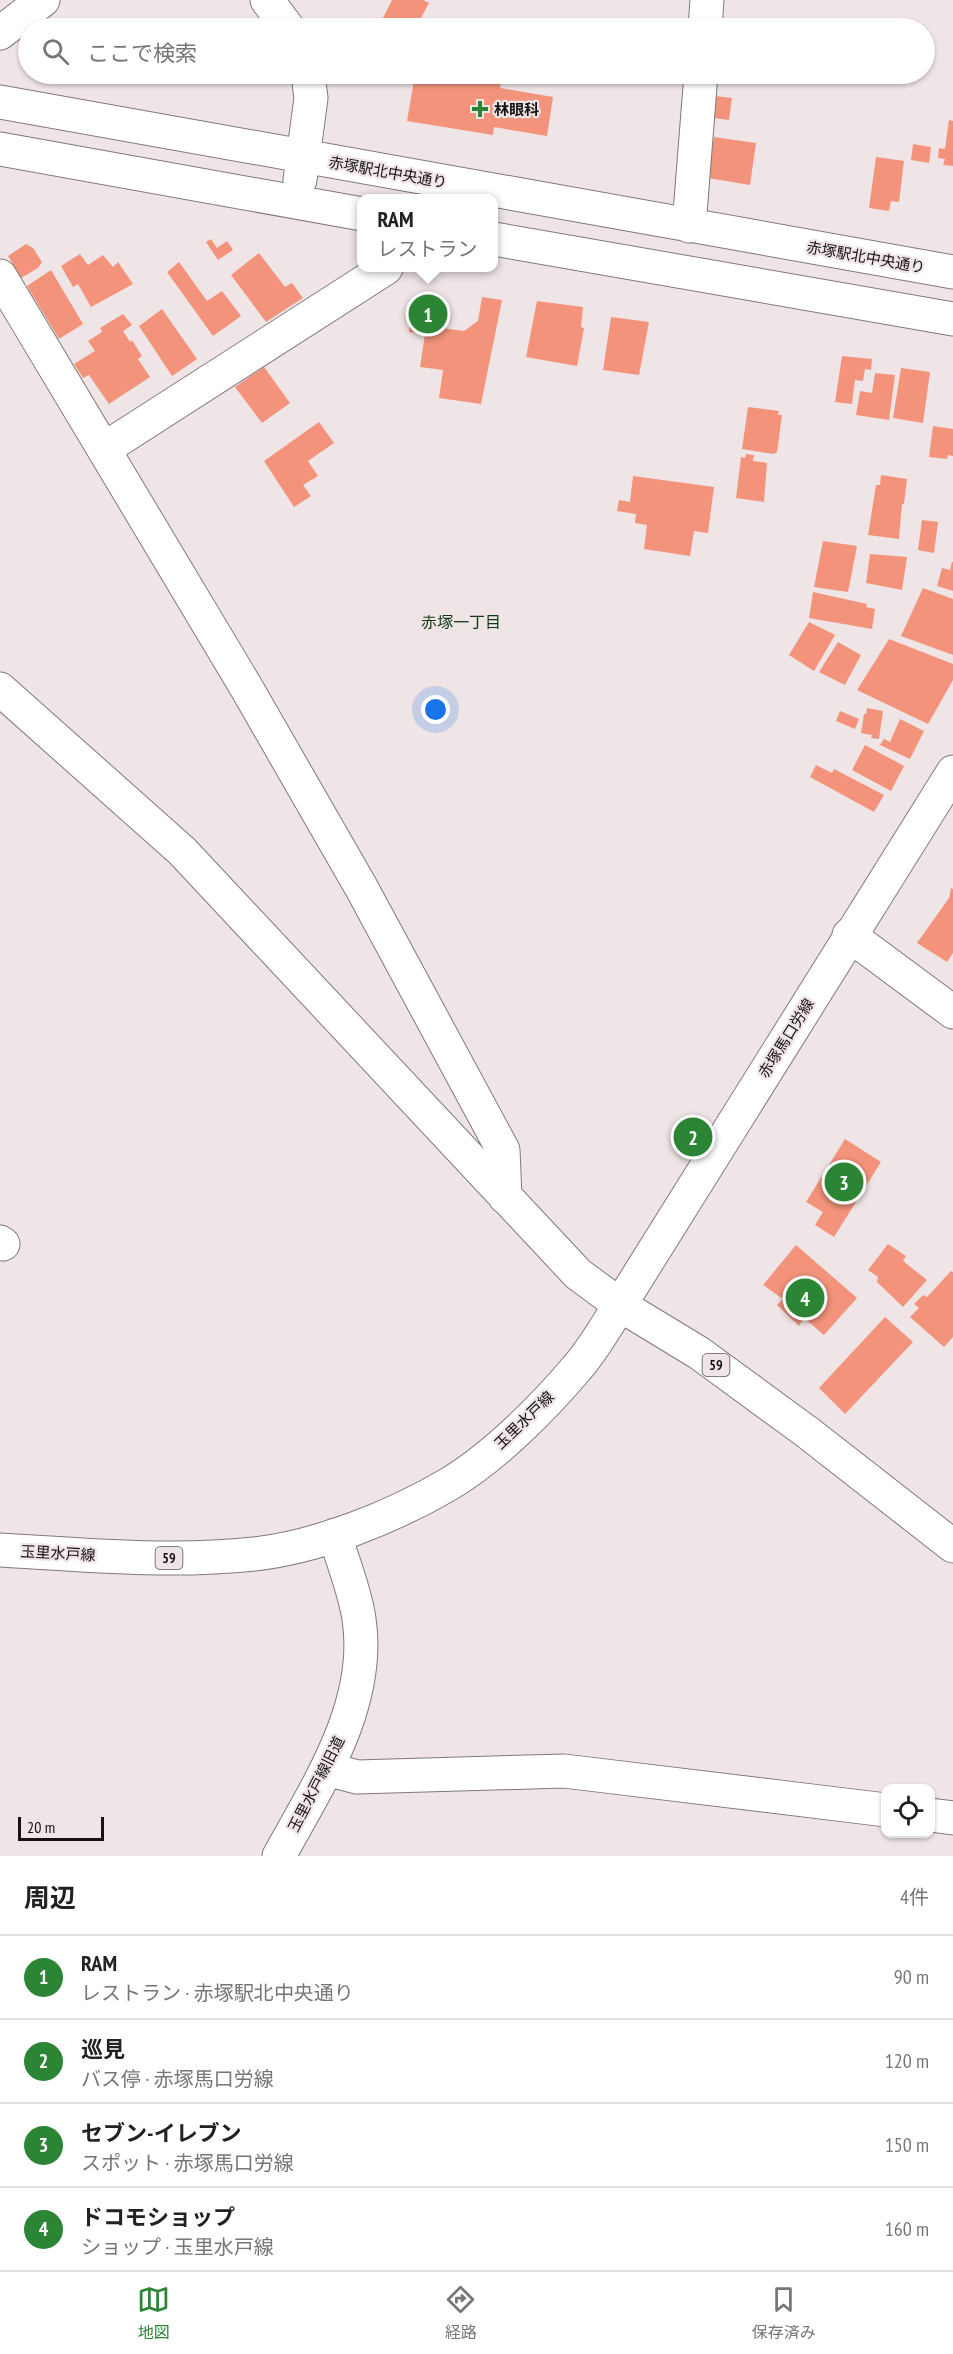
<!DOCTYPE html>
<html lang="ja">
<head>
<meta charset="utf-8">
<style>
	:root { --surface:#fff; --page:#f6f6f6; --text:#222; --muted:#767676; --line:#e0e0e0; --accent:#2b8535 }
	body { margin:0; font-family:"PT Sans Narrow","Noto Sans JP",sans-serif; background:var(--page); color:var(--text) }
	.controls { position:absolute; right:18px; bottom:18px; display:grid; overflow:hidden; border-radius:12px; box-shadow:0 2px 4px #0004 }
	.controls button { width:54px; height:54px; display:grid; place-items:center; padding:0; border:0; border-bottom:2px solid var(--line); background:var(--surface); color:var(--text); font:30px sans-serif }
	.scale { position:absolute; left:18px; bottom:15px; width:86px; box-sizing:border-box; padding-left:6px; border:3px solid #151212; border-top:0; font-size:16px; line-height:21px; white-space:nowrap; color:#151212; -webkit-text-stroke:4px #f0e5e6; paint-order:stroke }
	.you { position:absolute; left:436px; top:710px; width:21px; height:21px; margin:-15px; border:4px solid #fff; border-radius:50%; background:#1a73e8; box-shadow:0 0 0 9px #1a73e833 }
	.badge { display:grid; place-items:center; width:39px; height:39px; border-radius:50%; background:var(--accent); color:#fff; font-size:20px; font-weight:700 }
	.pin { position:absolute; translate:-50% -50%; border:3px solid #fff; box-shadow:0 2px 6px #0006 }
	.popup { position:absolute; left:357px; top:194px; width:141px; height:78px; box-sizing:border-box; display:grid; place-content:center; border-radius:12px; background:var(--surface); filter:drop-shadow(0 2px 4px #0005); font-size:20px; white-space:nowrap; color:var(--muted) }
	.popup b { font-size:22px; color:var(--text) }
	.popup::after { content:''; position:absolute; left:50%; top:100%; margin-left:-12px; border:12px solid transparent; border-top-color:var(--surface) }
	.list { margin:0; padding:0; list-style:none }
	h2 { display:flex; justify-content:space-between; align-items:center; height:78px; margin:0; padding:0 24px; font-size:26px }
	h2 small { font-size:20px; font-weight:400; color:var(--muted) }
	.list li { display:grid; grid-template-columns:39px 1fr auto; gap:18px; align-items:center; box-sizing:border-box; height:84px; padding:0 24px; border-top:2px solid var(--line) }
	.list b { display:block; font-size:22px; white-space:nowrap }
	.list p { margin:0; font-size:20px; white-space:nowrap; color:var(--muted) }
	.list em { font-size:20px; font-style:normal; color:var(--muted) }
	.icon { flex:none; width:33px; height:33px; fill:none; stroke:currentColor; stroke-width:2; stroke-linecap:round; stroke-linejoin:round }
	.map { position:relative; flex:none; width:953px; height:1856px; overflow:hidden }
	.search { position:absolute; background:var(--surface); box-shadow:0 2px 4px #0004; left:18px; right:18px; top:18px; height:66px; display:flex; align-items:center; gap:15px; box-sizing:border-box; padding:0 21px; border-radius:33px; color:var(--muted); font-size:22px }
	.sheet { height:414px; background:var(--surface) }
	nav { display:flex; justify-content:space-around; align-items:center; box-sizing:border-box; height:84px; border-top:2px solid var(--line); background:var(--surface); font-size:16px; color:var(--muted) }
	nav a { display:grid; justify-items:center; gap:3px }
	nav .on { color:var(--accent) }
	.map>svg:first-child { display:block }
	.building { fill:#f3937b }
	.lines { fill:none; stroke-linecap:round; stroke-linejoin:round }
	.minor-casing { stroke:#82787a; stroke-width:35 }
	.major-casing { stroke:#82787a; stroke-width:35 }
	.minor { stroke:#fff; stroke-width:33 }
	.major { stroke:#fff; stroke-width:33 }
	.poi-dot { fill:#2b8535; stroke:#f0e5e6; stroke-width:2 }
	.labels { text-anchor:middle; dominant-baseline:central; stroke-width:4.5; stroke-linejoin:round; paint-order:stroke }
	.shield { fill:#f0e5e6; stroke:#575152; stroke-width:1.5 }
	.shield-label { font-size:14px; font-weight:bold; fill:#151212 }
	.poi-label { font-size:15px; font-weight:bold; fill:#151212; stroke:#f0e5e6; text-anchor:start }
	.street-label { font-size:15px; fill:#151212; stroke:#f0e5e6 }
	.neighbourhood-label { font-size:16px; fill:#0e3913; stroke:#f0e5e6 }
</style>
</head>
<body>
<div class="map">
<svg width="953" height="1856" viewBox="0 0 953 1856">
	<rect width="100%" height="100%" fill="#f0e5e6"/>
	<path class="building" d="M392 0H423L429 3 421 18 426 21 423 28H378Z
		M415 74H503L500 88 553 97 547 136 494 127 493 135 407 121Z
		M708 95 732 98 729 120 705 117Z
		M949 120 953 121V166L943 165 945 159 938 158 939 148 945 149Z
		M714 137 756 143 750 185 708 178Z
		M913 144 931 147 929 163 911 160Z
		M876 157 904 161 899 202 891 201 889 211 869 208Z
		M211 239 217 248 227 241 233 250 218 260 206 242Z
		M26 244 33 248 42 262 38 268 21 278 8 256Z
		M259 253 285 287 292 283 303 298 266 322 231 275Z
		M80 254 88 265 103 255 113 267 118 262 133 284 91 307 78 284 73 287 61 266Z
		M179 262 207 301 222 291 241 316 213 336 167 272Z
		M51 270 83 324 59 339 27 286Z
		M482 297 502 300 481 404 439 398 443 370 420 367 425 334 409 332 413 302 445 306 442 328 464 331 478 321Z
		M537 301 583 307 581 327 584 328 577 366 526 357Z
		M162 309 197 359 172 376 139 326Z
		M123 314 132 325 123 331 130 342 132 340 142 356 138 359 150 377 109 404 89 375 83 378 74 364 95 351 88 341 102 332 100 328Z
		M611 317 649 322 639 375 603 370Z
		M842 356 872 359 871 370 865 369 863 381 855 380 852 404 835 402Z
		M264 367 290 403 262 423 235 387Z
		M901 368 930 372 923 423 893 418Z
		M875 373 895 375 889 420 856 415 860 391 872 393Z
		M748 407 779 411 778 415H782L777 452 774 454 742 449Z
		M319 422 334 443 308 461 318 476 303 485 311 496 294 507 264 461Z
		M933 426 953 429V456L948 455 947 459 929 457Z
		M746 454 754 455 753 461 767 463 764 502 736 498 741 457 745 458Z
		M881 475 907 479 904 504H902L899 539 868 535 876 485H880Z
		M633 476 714 487 708 533 694 531 690 556 644 549 647 525 635 523 636 514 617 511 619 500 630 502Z
		M922 520 938 522 934 553 918 550Z
		M823 541 857 546 848 592 814 587Z
		M870 554 907 557 902 590 866 583Z
		M952 562H953V591L937 586 942 568 950 570Z
		M923 588 953 599V655L901 636Z
		M813 592 867 604 866 607 875 609 872 629 809 618Z
		M809 622 835 635 814 671 789 655Z
		M889 639 953 664V680L928 724 857 690Z
		M838 642 861 655 845 685 819 672Z
		M867 708 883 711 879 739 871 738 872 735 861 733 864 714H866Z
		M840 711 859 719 855 729 836 721Z
		M900 719 924 731 910 759 880 745 884 739 890 742Z
		M865 745 904 766 891 791 852 770Z
		M816 765 832 773 834 769 884 795 874 812 810 777Z
		M951 888 953 889V953L947 962 917 943 949 898Z
		M845 1139 881 1162 834 1237 815 1225 823 1212 806 1202Z
		M888 1244 906 1256 903 1261 927 1280 903 1307 877 1282 878 1277 868 1270Z
		M796 1245 857 1298 824 1335 804 1318 799 1326 777 1305 783 1299 763 1285Z
		M951 1271 953 1272V1337L944 1347 910 1317 919 1308 914 1304 923 1295 927 1297Z
		M885 1317 913 1342 845 1414 819 1388Z"/>
	<g class="lines">
		<g class="minor-casing">
			<path id="minor" d="M267 0 288 28
				M705 28 707 0
				M0 33 43 0
				M0 102 953 272
				M0 149 362 214
				M300 180 311 98 308 74
				M689 226 701 74
				M494 239 953 319
				M0 276 246 687 361 887 503 1150 505 1197
				M104 449 386 268
				M0 689 182 851 578 1274 620 1305
				M849 935 953 1012
				M0 1242 3 1244
				M327 1769 357 1777 564 1771 886 1810
				M930 1815 953 1818
				M279 1856C318 1785 372 1704 359 1619 355 1591 343 1563 335 1535"/>
		</g>
		<g class="major-casing">
			<path id="major" d="M620 1305 699 1353 807 1432 953 1546
				M0 1550C84 1555 170 1563 254 1554 318 1547 393 1517 449 1484 493 1458 543 1408 576 1369 593 1350 606 1326 620 1305L953 772"/>
		</g>
		<use href="#minor" class="minor"/>
		<use href="#major" class="major"/>
	</g>
	<path class="poi-dot" d="M477 100h6v6h6v6h-6v6h-6v-6h-6v-6h6z"/>
	<g class="labels">
		<g class="shield">
			<rect x="702.5" y="1354" width="27" height="22" rx="4.5"/>
			<rect x="155.5" y="1547" width="27" height="22" rx="4.5"/>
		</g>
		<g class="shield-label">
			<text x="716" y="1365">59</text>
			<text x="169" y="1558">59</text>
		</g>
		<g class="poi-label">
			<text x="494" y="109">林眼科</text>
		</g>
		<g class="street-label">
			<text transform="translate(388 172) rotate(10)">赤塚駅北中央通り</text>
			<text transform="translate(866 257) rotate(10)">赤塚駅北中央通り</text>
			<text transform="translate(786 1038) rotate(-58)">赤塚馬口労線</text>
			<text transform="translate(524 1420) rotate(-44)">玉里水戸線</text>
			<text transform="translate(58 1553) rotate(3)">玉里水戸線</text>
			<text transform="translate(316 1784) rotate(-63)">玉里水戸線旧道</text>
		</g>
		<g class="neighbourhood-label">
			<text x="461" y="622">赤塚一丁目</text>
		</g>
	</g>
</svg>
<div class="controls">
<button><svg class="icon" aria-label="locate" viewBox="0 0 24 24"><circle cx="12" cy="12" r="6"/><path d="M12 2v4M12 18v4M2 12h4M18 12h4"/></svg></button>
</div>
<div class="scale">20 m</div>
<div class="you"></div>
<div class="pin badge" style="left:428px;top:314px">1</div>
<div class="popup"><b>RAM</b>レストラン</div>
<div class="pin badge" style="left:693px;top:1137px">2</div>
<div class="pin badge" style="left:844px;top:1182px">3</div>
<div class="pin badge" style="left:805px;top:1298px">4</div>
<div class="search"><svg class="icon" aria-label="search" viewBox="0 0 24 24"><circle cx="10" cy="10" r="6"/><path d="M15 15l6 6"/></svg>ここで検索</div>
</div>
<section class="sheet">
<h2>周辺<small>4件</small></h2>
<ul class="list">
<li><span class="badge">1</span><div><b>RAM</b><p>レストラン · 赤塚駅北中央通り</p></div><em>90 m</em></li>
<li><span class="badge">2</span><div><b>巡見</b><p>バス停 · 赤塚馬口労線</p></div><em>120 m</em></li>
<li><span class="badge">3</span><div><b>セブン-イレブン</b><p>スポット · 赤塚馬口労線</p></div><em>150 m</em></li>
<li><span class="badge">4</span><div><b>ドコモショップ</b><p>ショップ · 玉里水戸線</p></div><em>160 m</em></li>
</ul>
</section>
<nav>
<a class="on"><svg class="icon" aria-label="map" viewBox="0 0 24 24"><path d="M3 6l6-2 6 2 6-2v14l-6 2-6-2-6 2zM9 4v14M15 6v14"/></svg>地図</a>
<a><svg class="icon" aria-label="directions" viewBox="0 0 24 24"><path d="M12 3l9 9-9 9-9-9zM9 14v-3h6M13 9l2 2-2 2"/></svg>経路</a>
<a><svg class="icon" aria-label="saved" viewBox="0 0 24 24"><path d="M7 4h10v16l-5-4-5 4z"/></svg>保存済み</a>
</nav>
</body>
</html>
